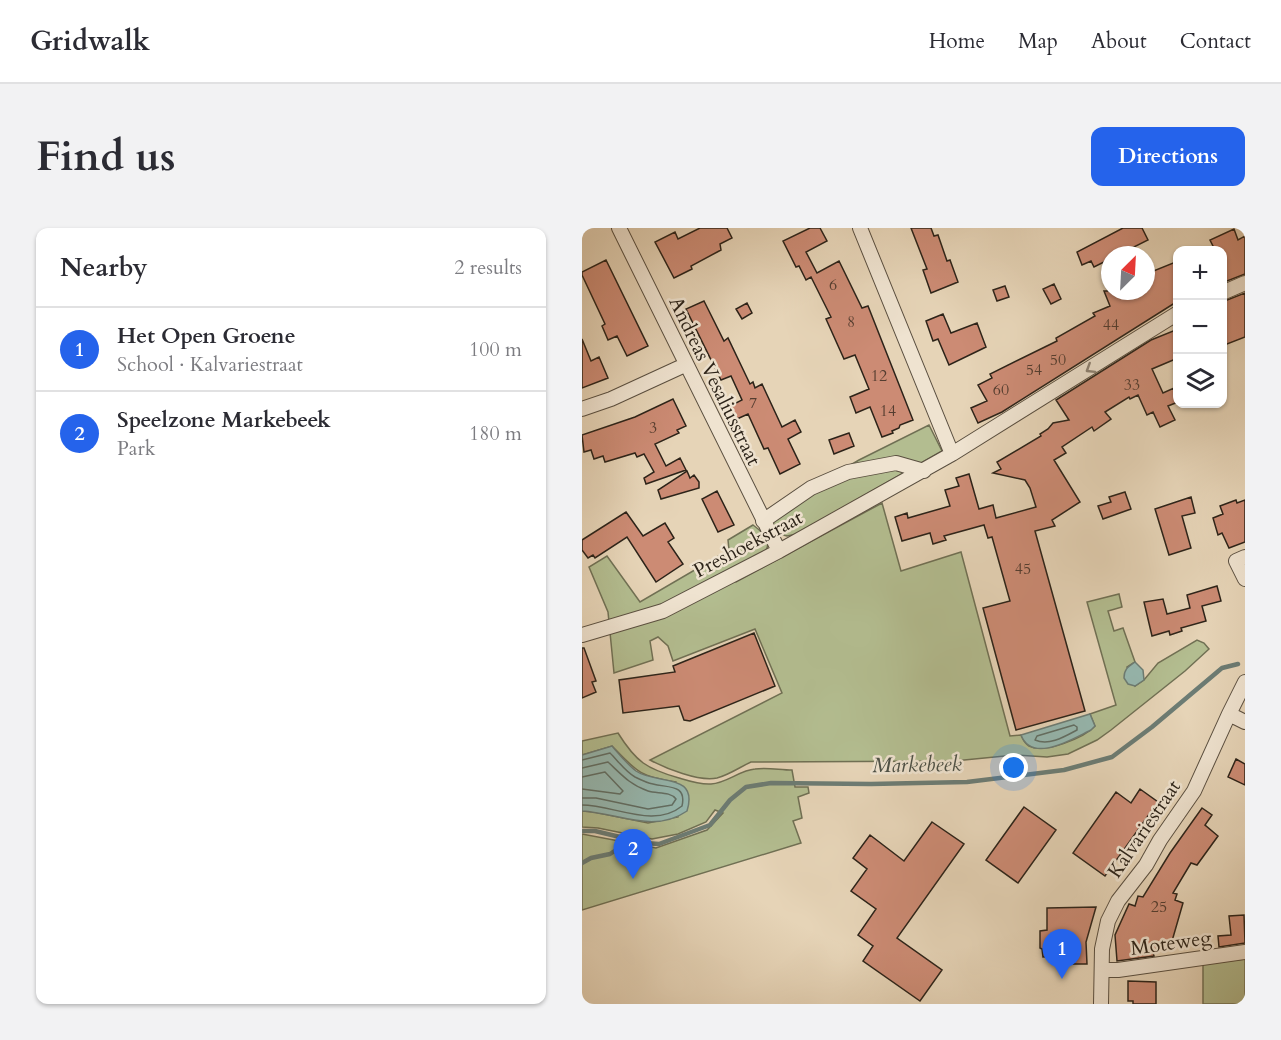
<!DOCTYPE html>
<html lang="en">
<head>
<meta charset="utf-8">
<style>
	:root { --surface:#fff; --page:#f2f2f3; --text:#2b2b33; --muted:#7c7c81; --line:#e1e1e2; --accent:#2563eb }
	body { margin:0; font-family:Cardo,serif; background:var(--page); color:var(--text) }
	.controls { position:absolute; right:18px; top:18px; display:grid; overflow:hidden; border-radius:12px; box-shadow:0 2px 4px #0004 }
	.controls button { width:54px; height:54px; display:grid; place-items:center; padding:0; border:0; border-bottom:2px solid var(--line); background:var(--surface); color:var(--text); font:30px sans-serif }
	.compass { position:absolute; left:519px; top:18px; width:54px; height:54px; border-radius:50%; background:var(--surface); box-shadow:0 2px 4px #0004; rotate:24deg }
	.you { position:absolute; left:432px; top:540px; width:21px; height:21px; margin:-15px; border:4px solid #fff; border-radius:50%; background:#1a73e8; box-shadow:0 0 0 9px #1a73e833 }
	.badge { display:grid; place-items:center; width:39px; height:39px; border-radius:50%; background:var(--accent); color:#fff; font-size:20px; font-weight:700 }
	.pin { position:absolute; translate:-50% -50px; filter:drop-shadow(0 2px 3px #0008) }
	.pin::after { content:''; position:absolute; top:32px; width:21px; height:18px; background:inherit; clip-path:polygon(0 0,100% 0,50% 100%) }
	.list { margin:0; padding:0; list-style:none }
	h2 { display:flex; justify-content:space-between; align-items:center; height:78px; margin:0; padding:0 24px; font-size:26px }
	h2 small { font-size:20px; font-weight:400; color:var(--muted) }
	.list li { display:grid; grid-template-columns:39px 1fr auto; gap:18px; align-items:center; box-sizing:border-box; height:84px; padding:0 24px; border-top:2px solid var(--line) }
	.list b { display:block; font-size:22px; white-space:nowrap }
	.list p { margin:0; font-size:20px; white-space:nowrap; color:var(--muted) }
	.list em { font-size:20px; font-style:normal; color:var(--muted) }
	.icon { flex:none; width:33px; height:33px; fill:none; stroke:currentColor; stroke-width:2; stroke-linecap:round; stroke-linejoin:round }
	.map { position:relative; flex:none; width:663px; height:776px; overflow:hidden; border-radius:12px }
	header { display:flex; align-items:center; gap:36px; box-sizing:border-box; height:84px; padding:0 30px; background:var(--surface); border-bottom:2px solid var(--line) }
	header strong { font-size:28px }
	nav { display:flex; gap:33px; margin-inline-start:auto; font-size:21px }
	.intro { display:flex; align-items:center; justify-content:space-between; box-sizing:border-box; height:144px; padding:0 36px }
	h1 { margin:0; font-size:42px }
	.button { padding:15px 27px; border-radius:12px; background:var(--accent); color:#fff; font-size:21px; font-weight:700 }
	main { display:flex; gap:36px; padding:0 36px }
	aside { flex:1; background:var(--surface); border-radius:12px; box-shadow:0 2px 4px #0004 }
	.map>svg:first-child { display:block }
	.green { fill:#b3bd90; stroke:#707054; stroke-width:1.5 }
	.water { fill:#96b8b0; stroke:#6c7c74; stroke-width:1.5 }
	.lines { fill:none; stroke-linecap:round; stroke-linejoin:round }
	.shore { stroke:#616e64; stroke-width:1.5 }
	.stream { stroke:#6c7c74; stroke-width:4.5 }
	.building { fill:#cc8b74; stroke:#2c2319; stroke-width:1.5 }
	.minor-casing { stroke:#5a4f40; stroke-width:16 }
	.minor { stroke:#efe3d0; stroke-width:14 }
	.oneway { stroke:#8e8374 }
	.labels { text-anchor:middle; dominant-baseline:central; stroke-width:5; stroke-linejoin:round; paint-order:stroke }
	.number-label { font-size:16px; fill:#543d30 }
	.street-label { font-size:20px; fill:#2c2319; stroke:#efe3d0 }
	.water-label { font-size:21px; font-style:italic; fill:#4c5046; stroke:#efe3d0 }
</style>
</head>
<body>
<header>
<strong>Gridwalk</strong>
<nav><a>Home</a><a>Map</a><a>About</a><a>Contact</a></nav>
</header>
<div class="intro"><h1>Find us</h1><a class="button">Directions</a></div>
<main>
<aside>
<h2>Nearby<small>2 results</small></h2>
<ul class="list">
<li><span class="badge">1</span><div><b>Het Open Groene</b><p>School · Kalvariestraat</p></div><em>100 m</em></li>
<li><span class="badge">2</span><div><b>Speelzone Markebeek</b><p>Park</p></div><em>180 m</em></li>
</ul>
</aside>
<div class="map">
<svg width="663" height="776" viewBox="0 0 663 776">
	<rect width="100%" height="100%" fill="#e6d4b7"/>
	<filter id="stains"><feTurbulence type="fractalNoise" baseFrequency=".00333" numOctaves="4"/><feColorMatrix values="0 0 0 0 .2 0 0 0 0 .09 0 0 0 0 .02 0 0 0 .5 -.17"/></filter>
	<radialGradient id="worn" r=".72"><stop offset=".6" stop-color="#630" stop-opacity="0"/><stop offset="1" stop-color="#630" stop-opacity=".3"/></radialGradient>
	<path class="green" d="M347 197 360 223 215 306 205 308 194 305 191 298V293L241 253 277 232Z
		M300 275 319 343 379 324 428 508 439 507C441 511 442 515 447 518 462 526 502 510 513 498L508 486 534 477 505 374 537 366 540 379 526 383 532 403 541 400 553 434 545 439 553 458 562 452 576 435 615 412 622 415 627 421 603 443 529 502 515 512 486 526 465 529 433 527 372 533 169 534C158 539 147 547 135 550 117 554 83 540 68 532L200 465 173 401 91 433 86 418 76 409 68 413 71 432 32 445 26 384 7 339 25 328 58 374 147 322 146 312 171 297C206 322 171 332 149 343L154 354Z
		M36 505C54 534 65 541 97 550 107 553 119 557 129 556 145 555 158 542 173 541 185 539 198 542 210 542L213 559H226L227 565 216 569 220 590 211 593 219 615 0 682V606L74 620 125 602 141 585 133 582 124 594 96 606 70 611 16 600 0 599V583L12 584 66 595 96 589 94 554C57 548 55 544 30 518L0 527V513Z
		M663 731V776H621V736Z"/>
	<path class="water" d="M553 434 561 442 562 452 553 458 546 456 542 450C542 441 546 439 553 434Z
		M508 486 513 498 509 502C490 511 450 536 439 507Z
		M30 518C37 526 45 536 54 543 74 557 117 544 105 583 72 606 36 585 0 583V527Z"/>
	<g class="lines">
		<path class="shore" d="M492 497 495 499V502C482 509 467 518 453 512L455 508Z
			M0 532 28 525C36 533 44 544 53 549 59 552 65 555 71 556 86 560 105 556 100 578 72 601 32 577 0 577
			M0 540 26 534C39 546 48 557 66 563 75 566 88 563 94 571L90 577 66 581 14 570H0
			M0 549 23 544 41 563 38 566 0 561"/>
		<path class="stream" d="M0 603H13L63 615 77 616 128 597 148 572 164 559 189 555 289 556 385 554 482 542 530 529 570 499 640 440 656 436
			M0 635 9 630 28 626 49 612"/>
	</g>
	<path class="building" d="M118 0H145L150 10 138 16 139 22 109 38 110 41 92 50 73 14 93 4 96 11Z
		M228 0H238L245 13 224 24 235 45 257 33 280 80 286 78 331 192 318 197 317 200 310 203 311 205 300 209 288 179 274 185 268 169 287 161 273 127 262 131 244 91 249 89 229 49 224 52 217 38 214 39 201 13Z
		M329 0H349L352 8 356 7 365 33 368 32 376 54 349 65 341 42 345 41Z
		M541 0H560L566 12 536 27H528V31L512 39 509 33 500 37 495 24Z
		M652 1 656 12 663 8V46L640 55V22H633L628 12Z
		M24 32 66 118 45 128 35 108 26 112 20 98 23 96 0 47V44Z
		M596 33V73L420 184 396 195 389 180 405 173 396 157 410 150 408 146 475 113 474 110 513 88 511 85 528 78 522 63H564V46Z
		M472 56 479 71 469 76 461 61Z
		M423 58 427 69 415 73 411 62Z
		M663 65V109L640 118V74Z
		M122 73 142 113 146 110 168 156 171 154 173 160 180 156 200 199 213 192 219 204 206 211 218 236 198 246 186 220 182 221 166 186 155 191 148 178 160 172 149 148 139 152 104 81Z
		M165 75 170 85 160 91 154 81Z
		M361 86 369 105 395 95 404 119 367 137 356 111 351 113 344 93Z
		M596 101V130L570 141 581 165 592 160 596 174 586 178 593 192 578 199 571 184 565 187 556 167 548 171 547 169 523 184 529 191 512 203 510 199 480 219 484 225 472 232 498 274 470 292 473 298 453 303 503 483 434 502 401 380 428 373 410 309 406 310 402 297 362 308 364 312 351 316 348 305 320 313 313 289 325 285 326 290 368 278 363 262 377 258 374 250 387 246 397 281 411 277 414 290 454 279 448 260 443 252 411 245 419 241 415 234 459 208 458 206 466 201 471 195 487 192 474 172 569 112Z
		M0 111 9 133 17 129 26 150 0 160Z
		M91 171 104 198 95 202 97 205 73 216 84 238 98 230 104 242 64 256 62 250 72 244 62 226 55 229 53 225 23 234 21 228 12 231 9 222 2 224 0 207 53 189Z
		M267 205 272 218 252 226 247 212Z
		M105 243 108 250 112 247 117 254V260L79 271 76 262Z
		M135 263 152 297 136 304 120 271Z
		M543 264 549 281 521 291 516 278 529 274 527 269Z
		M609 269 613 285 600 288 609 320 587 327 573 281Z
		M654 272 655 275 663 272V314L647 320 640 305 636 307 631 290 641 286 638 278Z
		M44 284 61 308 83 295 92 310 86 314 101 336 74 354 45 309 13 330 11 327 6 330 0 322V312Z
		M635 358 639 373 620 378 624 393 599 400 600 403 588 407 587 403 570 408 562 374 581 371 585 386 608 380 605 367Z
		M172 405 193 458 108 493 102 492 97 478 41 485 37 452 93 444 91 438Z
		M0 420H2L14 453 10 454 14 464 0 470Z
		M654 531 663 536V557L646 549Z
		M558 561 576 574 523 648 491 625 534 564 549 575Z
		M442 579 474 602 436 655 404 632Z
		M620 580 630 587 623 597 636 608 615 637 609 635 591 665 595 666 593 672 601 675 588 720 571 723 572 728 535 733 533 707 547 676 553 678 556 668 561 669 588 625Z
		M350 594 382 616 315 710 360 742 338 773 281 733 291 718 276 707 294 681 269 663 285 641 271 630 288 607 322 633Z
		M514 679 504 714 505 736H487L486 730 478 731 476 728 461 729 460 721 458 720V703L465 702V680Z
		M662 687 663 715 637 719 636 708 649 707 647 688Z
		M546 753 574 754V776H551V773H546Z"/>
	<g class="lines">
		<g class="minor-casing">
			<path id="minor" d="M37 0 197 323
				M278 0 370 226
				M640 65 663 55
				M0 181 29 171 103 137
				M181 293 229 260 266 244 314 235 342 243
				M663 329 654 333 663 351
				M0 407 81 383 197 323 370 226 596 85
				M647 486 663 494
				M520 742H536L663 724
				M519 776 520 721 526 693 536 673 564 637 578 612 612 563 647 486 663 454"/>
		</g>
		<use href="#minor" class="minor"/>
	</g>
	<defs><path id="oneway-chevron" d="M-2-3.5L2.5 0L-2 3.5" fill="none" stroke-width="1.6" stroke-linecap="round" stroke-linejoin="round" transform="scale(1.5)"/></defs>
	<use class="oneway" href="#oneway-chevron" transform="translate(508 141) rotate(148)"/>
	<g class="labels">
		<g class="number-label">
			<text x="251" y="57">6</text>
			<text x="269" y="94">8</text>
			<text x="529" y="97">44</text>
			<text x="476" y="132">50</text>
			<text x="452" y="142">54</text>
			<text x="297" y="148">12</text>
			<text x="550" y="157">33</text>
			<text x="419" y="162">60</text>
			<text x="171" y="175">7</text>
			<text x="306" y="183">14</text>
			<text x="71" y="200">3</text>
			<text x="441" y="341">45</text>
			<text x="577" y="679">25</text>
		</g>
		<g class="street-label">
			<text transform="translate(133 153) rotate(64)">Andreas Vesaliusstraat</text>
			<text transform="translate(166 316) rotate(-28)">Preshoekstraat</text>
			<text transform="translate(562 601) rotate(-56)">Kalvariestraat</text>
			<text transform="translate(589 715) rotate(-8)">Moteweg</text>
		</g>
		<g class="water-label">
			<text transform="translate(335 537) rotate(-1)">Markebeek</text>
		</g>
	</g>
	<rect width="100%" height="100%" filter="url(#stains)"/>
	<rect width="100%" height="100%" fill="url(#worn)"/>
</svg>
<div class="controls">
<button>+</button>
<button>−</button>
<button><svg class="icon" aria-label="layers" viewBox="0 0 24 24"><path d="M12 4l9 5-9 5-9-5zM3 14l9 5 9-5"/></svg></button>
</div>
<svg class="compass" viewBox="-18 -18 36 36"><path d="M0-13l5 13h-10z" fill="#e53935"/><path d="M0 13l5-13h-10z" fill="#7c7c81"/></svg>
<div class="you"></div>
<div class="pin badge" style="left:480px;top:751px">1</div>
<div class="pin badge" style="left:51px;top:651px">2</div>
</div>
</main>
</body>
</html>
